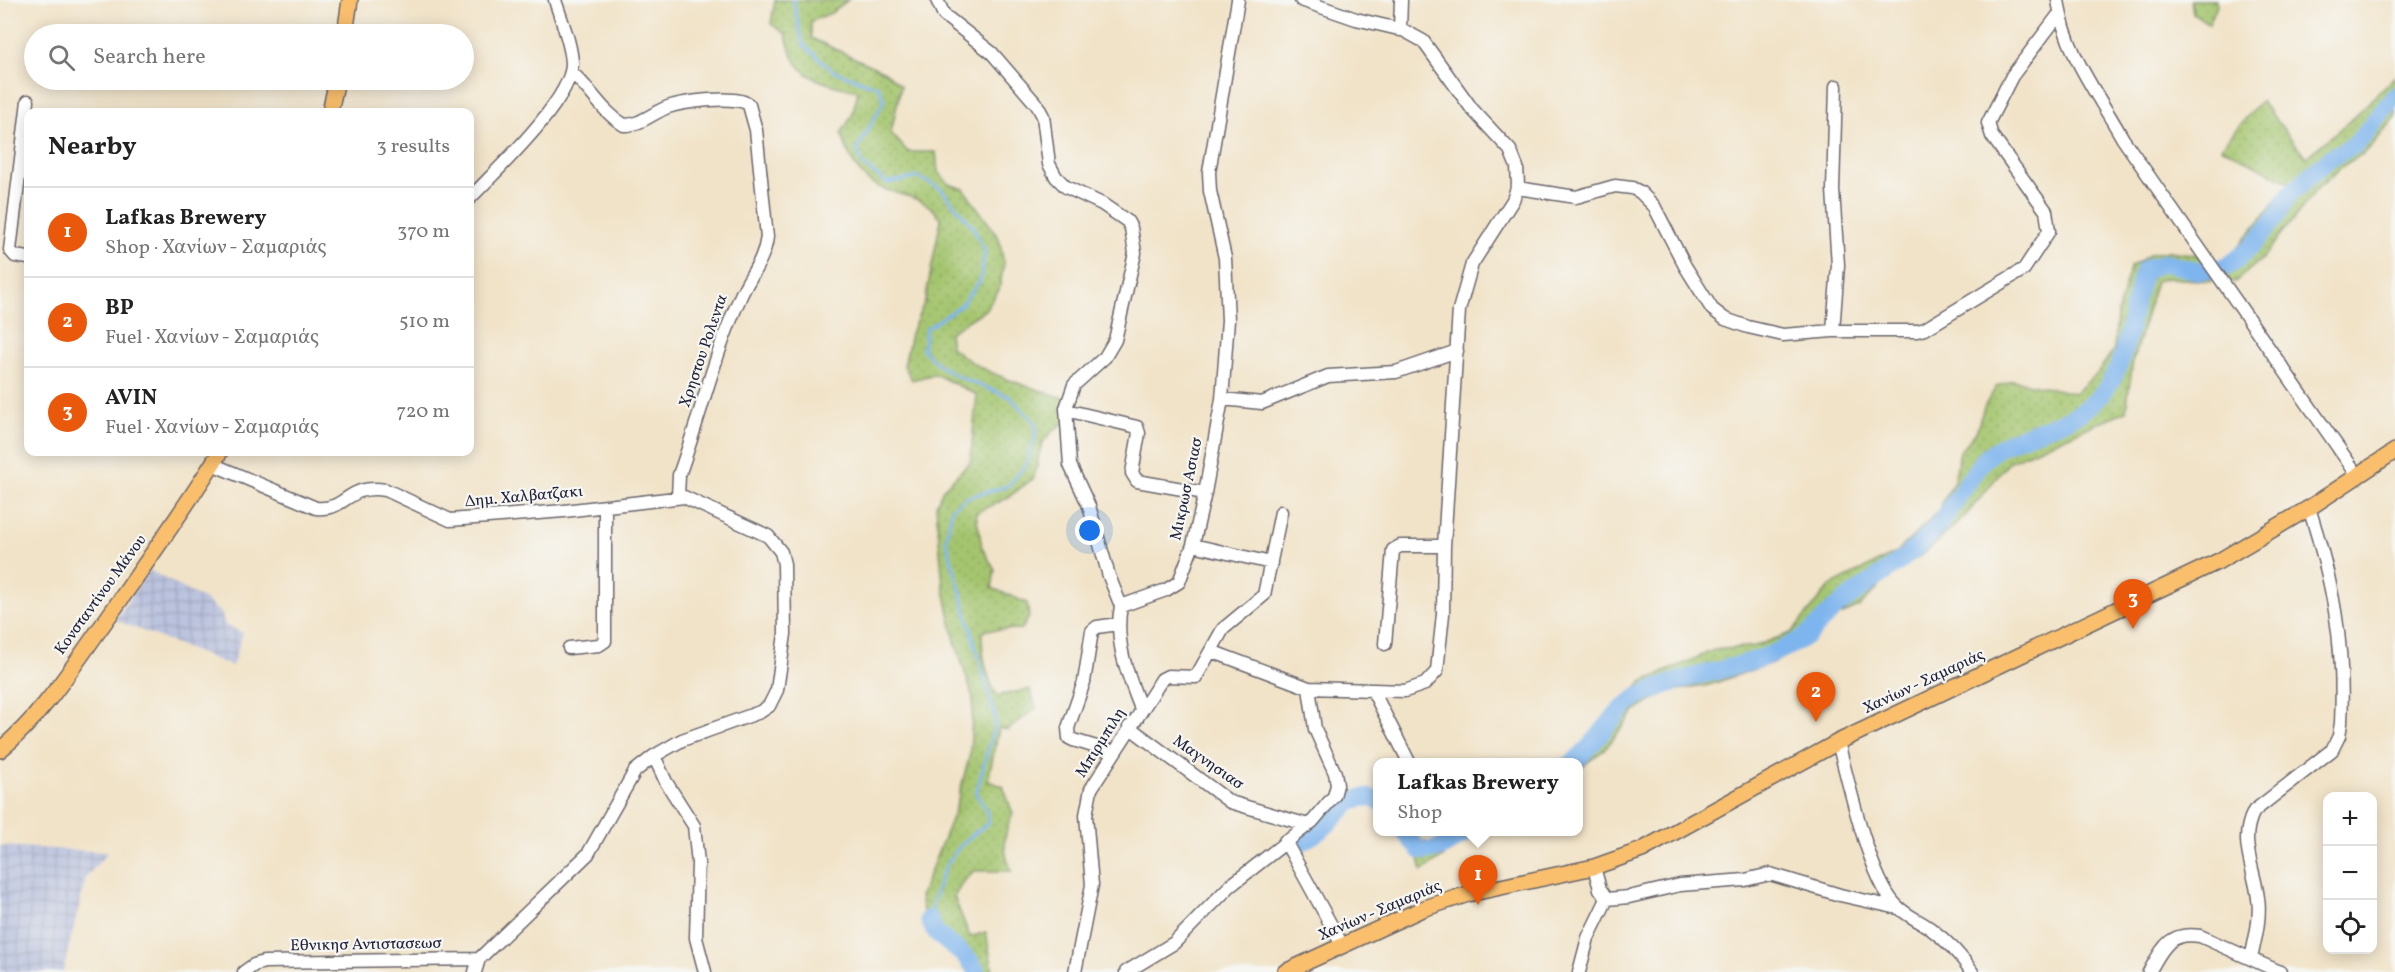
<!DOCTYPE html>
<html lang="en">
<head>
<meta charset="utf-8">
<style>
	:root { --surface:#fff; --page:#f6f6f6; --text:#222; --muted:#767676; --line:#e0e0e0; --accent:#ea580c }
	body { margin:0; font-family:Vollkorn,serif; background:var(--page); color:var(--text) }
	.controls { position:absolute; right:18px; bottom:18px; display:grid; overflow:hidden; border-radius:12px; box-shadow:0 3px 15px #0003 }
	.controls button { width:54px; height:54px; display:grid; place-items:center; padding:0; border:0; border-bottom:2px solid var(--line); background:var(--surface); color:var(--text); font:30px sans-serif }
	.you { position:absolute; left:1090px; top:531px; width:21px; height:21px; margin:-15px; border:4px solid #fff; border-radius:50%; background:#1a73e8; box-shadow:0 0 0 9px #1a73e833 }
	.badge { display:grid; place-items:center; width:39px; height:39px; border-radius:50%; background:var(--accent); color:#fff; font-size:20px; font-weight:700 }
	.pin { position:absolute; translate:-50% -50px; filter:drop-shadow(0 2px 3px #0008) }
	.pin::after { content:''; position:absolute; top:32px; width:21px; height:18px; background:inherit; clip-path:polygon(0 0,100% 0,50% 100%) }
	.popup { position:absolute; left:1373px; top:758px; width:210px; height:78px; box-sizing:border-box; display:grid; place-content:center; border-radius:12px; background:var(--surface); filter:drop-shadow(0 2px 4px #0005); font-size:20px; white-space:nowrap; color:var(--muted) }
	.popup b { font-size:22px; color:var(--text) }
	.popup::after { content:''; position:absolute; left:50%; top:100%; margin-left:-12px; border:12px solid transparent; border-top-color:var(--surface) }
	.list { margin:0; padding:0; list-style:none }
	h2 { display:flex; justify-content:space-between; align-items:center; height:78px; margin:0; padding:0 24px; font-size:26px }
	h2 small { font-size:20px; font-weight:400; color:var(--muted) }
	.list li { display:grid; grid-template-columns:39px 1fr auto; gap:18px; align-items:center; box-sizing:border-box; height:90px; padding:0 24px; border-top:2px solid var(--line) }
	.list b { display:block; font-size:22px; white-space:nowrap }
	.list p { margin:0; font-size:20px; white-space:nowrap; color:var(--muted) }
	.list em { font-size:20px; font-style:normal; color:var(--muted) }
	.icon { flex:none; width:33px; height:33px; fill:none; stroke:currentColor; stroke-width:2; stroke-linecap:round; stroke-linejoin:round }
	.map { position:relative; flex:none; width:2395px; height:972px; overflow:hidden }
	.search { position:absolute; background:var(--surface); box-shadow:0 3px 15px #0003; left:24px; top:24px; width:450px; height:66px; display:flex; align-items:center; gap:15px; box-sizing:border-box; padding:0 21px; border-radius:33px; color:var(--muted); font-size:22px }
	.panel { position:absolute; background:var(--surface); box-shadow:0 3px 15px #0003; left:24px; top:108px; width:450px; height:348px; border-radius:12px }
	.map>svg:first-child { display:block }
	.industrial { fill:url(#industrial-grid) }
	.grass { fill:url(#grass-dots); stroke:#637454; stroke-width:1.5 }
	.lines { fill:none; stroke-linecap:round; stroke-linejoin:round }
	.stream { stroke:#7fb5ee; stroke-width:3 }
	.river { stroke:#7fb5ee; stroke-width:18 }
	.minor-casing { stroke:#6a666c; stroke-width:15 }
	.major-casing { stroke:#6a666c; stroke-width:18 }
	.minor { stroke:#fff; stroke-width:12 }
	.major { stroke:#f9bf6d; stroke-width:15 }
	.labels { text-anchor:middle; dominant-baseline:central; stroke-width:4.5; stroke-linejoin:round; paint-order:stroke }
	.street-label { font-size:16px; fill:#22223b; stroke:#f6f6f2 }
</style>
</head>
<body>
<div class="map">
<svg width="2395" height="972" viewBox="0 0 2395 972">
	<defs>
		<pattern id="industrial-grid" width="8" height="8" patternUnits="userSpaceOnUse" patternTransform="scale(1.5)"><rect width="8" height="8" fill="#bbc3de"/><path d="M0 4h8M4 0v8" fill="none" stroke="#a0a7bf"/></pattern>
		<pattern id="grass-dots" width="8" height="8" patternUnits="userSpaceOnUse" patternTransform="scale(1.5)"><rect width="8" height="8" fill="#a4c56e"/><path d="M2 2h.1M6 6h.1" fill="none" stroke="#8da960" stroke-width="1.8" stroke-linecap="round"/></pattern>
	</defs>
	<rect width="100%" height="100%" fill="#f6f6f2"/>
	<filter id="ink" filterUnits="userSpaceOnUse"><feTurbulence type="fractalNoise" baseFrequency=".0167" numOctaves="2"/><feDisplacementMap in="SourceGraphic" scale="12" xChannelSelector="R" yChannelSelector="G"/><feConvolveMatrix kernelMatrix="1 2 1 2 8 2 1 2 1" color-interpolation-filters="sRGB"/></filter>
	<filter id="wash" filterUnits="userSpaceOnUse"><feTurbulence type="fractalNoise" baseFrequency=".008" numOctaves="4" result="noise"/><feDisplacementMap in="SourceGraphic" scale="24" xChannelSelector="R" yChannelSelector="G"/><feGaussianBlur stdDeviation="1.35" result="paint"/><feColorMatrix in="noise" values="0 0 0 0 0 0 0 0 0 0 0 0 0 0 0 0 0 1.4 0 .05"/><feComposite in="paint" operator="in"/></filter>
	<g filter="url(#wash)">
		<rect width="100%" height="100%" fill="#f1e3c8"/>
		<path class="industrial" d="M149 570 205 600 221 613 225 625 243 633 232 666 115 620Z
			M0 846 108 852 86 877 63 972H0Z"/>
		<path class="grass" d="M775 0H848L831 13 811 21V38L885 72 901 86 891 133 908 152H936L938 172 949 184 964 189 999 238 1004 264 999 290 985 310 949 333 951 347C985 377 1032 387 1074 401L1073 417 1054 430 1042 443 1034 478 1007 498 976 513 982 548 995 570 992 588 1027 603 1029 617 1022 629 986 630 982 634C982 656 986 676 997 696L1030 689 1036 708 1008 730 999 728 988 781 1003 786 1013 814C1003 833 1002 852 1012 871H974L963 882 954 897 970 937 986 932 993 972H968L948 948 928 933 920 897 955 810 970 754 973 698 955 641 943 585 936 505 943 489 970 462 977 395 935 374 912 380 904 366 911 333 925 301 941 219C922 189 887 199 865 178 852 165 847 150 841 133L852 116 858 91C820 82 793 79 786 34L771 24Z
			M2191 0H2216L2217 5 2209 24 2193 13Z
			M2395 76V118L2366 152 2344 165 2317 189 2262 259 2235 282 2231 283 2218 262 2234 252 2290 183 2221 147 2261 101 2306 157 2350 121Z
			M2168 251 2199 255 2212 281 2169 278 2156 281 2133 360 2126 411 2010 461 1967 514 1929 550 1889 577 1859 607 1833 618 1811 642 1775 662 1709 685 1666 692 1635 711 1605 749 1579 769V762H1559L1571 755 1642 682 1714 650 1755 646 1791 633 1830 586 1896 553 1937 513 1954 481 1960 451 1976 432 1984 407 1996 387 2013 380 2074 393 2097 374 2114 349 2117 315 2130 267 2151 254Z
			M1401 832H1411L1418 840 1433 844 1452 832H1480L1422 871 1419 858Z"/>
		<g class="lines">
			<path class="stream" d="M793 0 803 44 833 71 879 87 884 101 857 150 863 165 887 183 918 177 941 189 973 227 985 251 980 281 960 306 926 329 923 350 940 366 959 377 1010 397 1036 424 1035 439 1026 465 1008 486 968 497 952 508 946 540 996 720 976 794 986 809 989 823C946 851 941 871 929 919"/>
			<path class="river" d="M1573 762C1598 744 1612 711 1640 696 1693 669 1757 670 1806 636 1818 627 1827 614 1839 605 1872 580 1907 560 1935 529 1954 508 1966 480 1985 459 2004 439 2038 432 2062 422 2134 392 2122 328 2145 269L2165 263 2199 271 2226 267 2236 260 2251 247 2273 221 2290 194 2330 158 2356 144 2395 96
				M1405 832 1419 850C1438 854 1451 842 1467 832
				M1294 846C1304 840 1315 835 1323 828 1340 816 1353 787 1378 801
				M929 919C936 943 967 949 977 972"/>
		</g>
	</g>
	<g filter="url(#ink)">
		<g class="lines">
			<g class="minor-casing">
				<path id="minor" d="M937 0 944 15 992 53 1037 105 1043 116 1049 164 1056 177 1066 187 1102 204 1127 221 1131 228 1135 253 1115 340 1105 357 1074 385 1066 408 1070 465 1089 506 1109 576 1121 606
					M2058 0C2065 53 2098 94 2123 139L2358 476
					M1400 30 1401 0
					M571 72C590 88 602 112 624 125 639 126 654 112 668 107 682 102 739 94 749 105L756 130 767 237C764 262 748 277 739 300 714 356 700 417 679 475L678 497
					M28 101 10 250 15 256 28 258
					M1517 188 1576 197 1615 186 1632 188 1640 192 1654 206 1685 266 1712 309 1725 319 1748 327 1783 335 1833 331H1917L1925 329 2024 269 2049 231 2046 211 1992 136 1988 123 2012 76 2060 13
					M470 198C495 172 573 99 572 63 571 42 561 20 555 0
					M1833 331 1838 265 1833 190 1836 86
					M1222 399 1262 403 1328 376 1396 372 1457 351
					M1066 410 1137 427 1139 433 1132 473 1137 481 1205 493
					M212 464 316 508C348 511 346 483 386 490L450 520 564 511 684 497 768 536 781 552 784 564 785 634 777 690 769 706 760 712 682 740 654 756 635 771 588 854 479 959 475 972
					M1193 545 1271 563
					M1385 644 1393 550 1400 546H1444
					M569 648 599 645 605 641V507
					M1211 651 1309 688 1405 691 1425 684 1437 671 1443 614 1444 546 1459 310 1472 264 1513 200 1518 185 1517 167 1510 150 1472 109 1423 41 1403 30 1356 19 1301 0
					M1373 691 1409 762
					M1141 709C1128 675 1114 643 1121 606L1166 590 1179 582 1193 545 1205 493 1222 399 1228 320 1225 258 1210 191 1209 172 1238 0
					M1129 727 1230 802 1308 825
					M1838 742C1848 781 1869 875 1894 903 1904 915 1919 920 1931 929 1947 941 1961 955 1972 972
					M1113 752 1073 740 1069 738 1068 728 1084 682 1092 631 1097 627 1118 624
					M654 756 666 782 694 826 698 863 696 938 705 972
					M1285 841 1342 945
					M1594 867 1600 889 1607 899 1629 897 1680 885 1745 880 1770 874 1840 895 1898 908
					M2251 959C2255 939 2261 918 2258 898 2254 866 2238 841 2254 811L2332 750 2339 736 2341 723C2345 645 2333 582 2309 508
					M244 972 254 965 264 962 479 959
					M1075 972 1092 885 1086 815 1091 789 1162 679 1168 676 1196 677 1223 629 1264 595 1281 512
					M1126 972 1174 943 1230 886 1313 821 1334 796 1337 785 1335 773 1315 729 1309 688
					M1579 972 1588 938 1607 899
					M2149 972C2163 948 2169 931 2200 936L2280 972"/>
			</g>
			<g class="major-casing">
				<path id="major" d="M345 34 350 0
					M330 112 337 80
					M0 750C42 716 73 666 104 623 144 566 184 510 220 452
					M1285 972 1422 909 1468 894 1594 867 1642 850 1838 742 2219 561 2309 508 2395 451"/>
			</g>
			<use href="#minor" class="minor"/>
			<use href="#major" class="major"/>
		</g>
	</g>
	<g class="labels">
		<g class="street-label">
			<text transform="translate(704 351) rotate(-71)">Χρηστου Ρολεντα</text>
			<text transform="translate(1187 489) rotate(-78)">Μικρωσ Ασιασ</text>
			<text transform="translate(524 497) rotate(-5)">Δημ. Χαλβατζακι</text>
			<text transform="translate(101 595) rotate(-54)">Κονσταντίνου Μάνου</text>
			<text transform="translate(1924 682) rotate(-25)">Χανίων - Σαμαριάς</text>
			<text transform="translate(1101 743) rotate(-58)">Μπιρμπιλη</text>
			<text transform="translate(1208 763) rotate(35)">Μαγνησιασ</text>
			<text transform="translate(1380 911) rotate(-23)">Χανίων - Σαμαριάς</text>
			<text transform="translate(366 945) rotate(-1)">Εθνικησ Αντιστασεωσ</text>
		</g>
	</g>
</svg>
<div class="controls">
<button>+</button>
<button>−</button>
<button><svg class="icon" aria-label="locate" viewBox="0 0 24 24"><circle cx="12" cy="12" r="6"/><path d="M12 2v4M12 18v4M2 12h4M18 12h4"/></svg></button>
</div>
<div class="you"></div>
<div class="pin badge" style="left:1478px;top:905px">1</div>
<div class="popup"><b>Lafkas Brewery</b>Shop</div>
<div class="pin badge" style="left:1816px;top:722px">2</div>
<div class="pin badge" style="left:2133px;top:629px">3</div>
<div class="search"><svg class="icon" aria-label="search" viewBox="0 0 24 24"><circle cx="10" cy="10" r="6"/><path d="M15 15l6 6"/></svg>Search here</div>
<section class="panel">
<h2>Nearby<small>3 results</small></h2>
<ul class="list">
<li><span class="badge">1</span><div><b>Lafkas Brewery</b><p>Shop · Χανίων - Σαμαριάς</p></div><em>370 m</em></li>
<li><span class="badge">2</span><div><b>BP</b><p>Fuel · Χανίων - Σαμαριάς</p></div><em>510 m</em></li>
<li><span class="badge">3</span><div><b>AVIN</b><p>Fuel · Χανίων - Σαμαριάς</p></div><em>720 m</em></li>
</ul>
</section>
</div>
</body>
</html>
